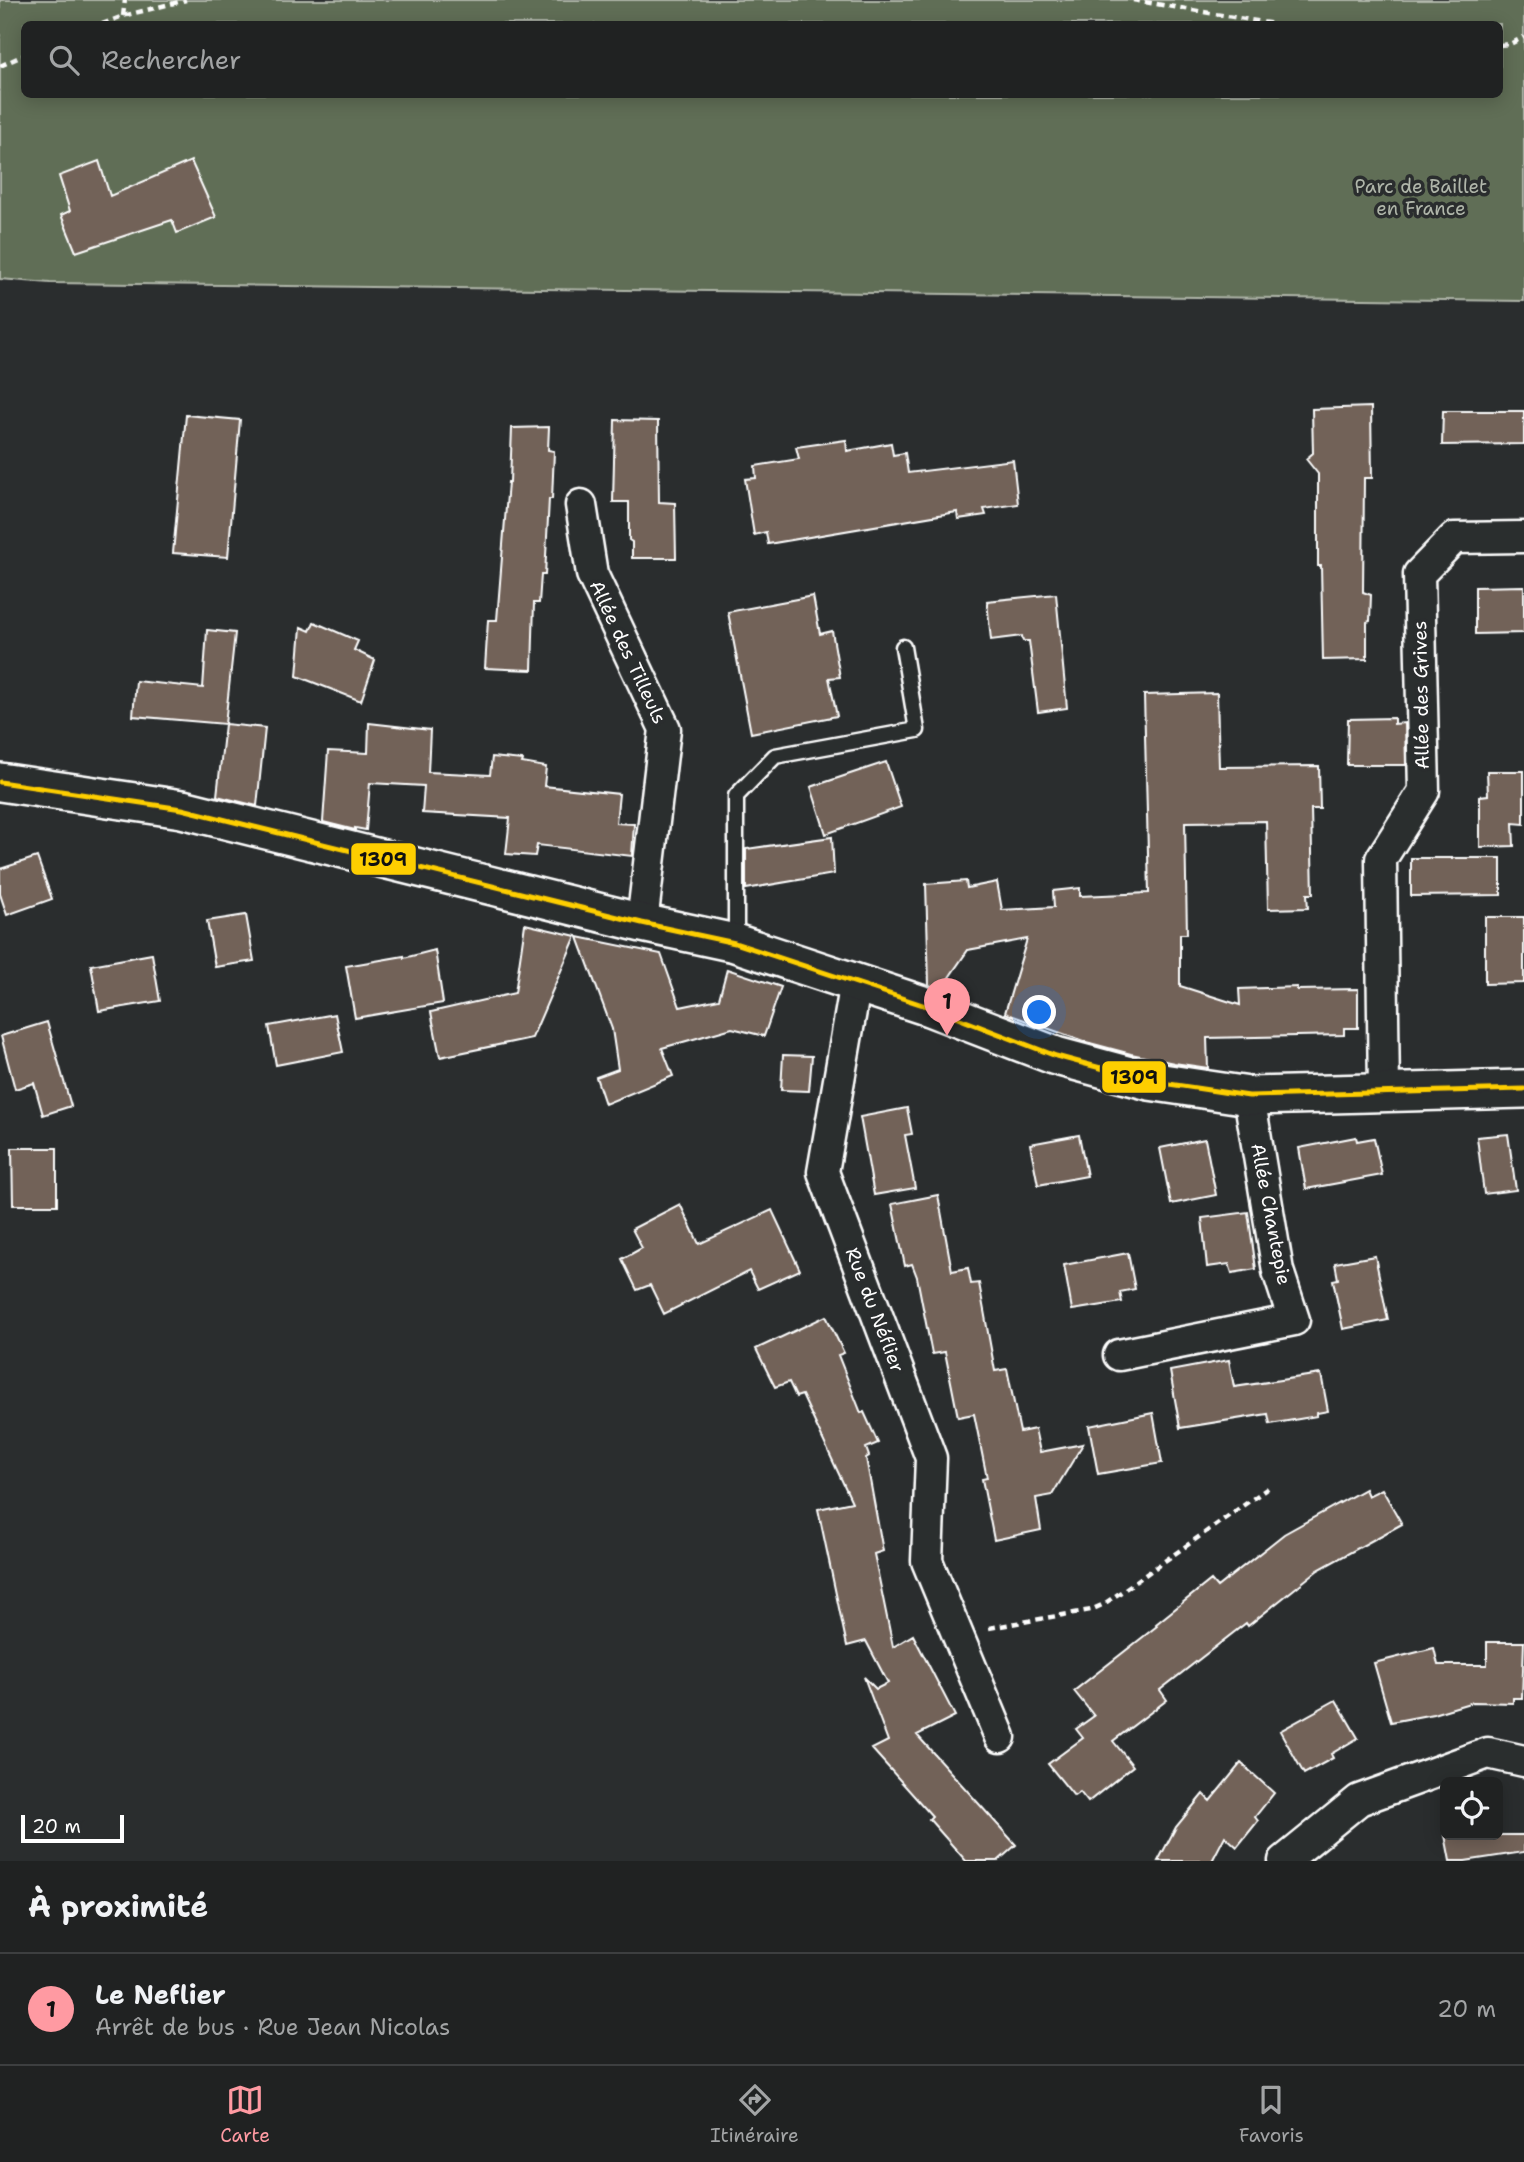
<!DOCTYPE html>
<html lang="fr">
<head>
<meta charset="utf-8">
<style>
	:root { --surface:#202222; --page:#282a2a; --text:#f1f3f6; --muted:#a2a4a5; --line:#3d3f40; --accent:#ff9aa2 }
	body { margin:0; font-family:"Shantell Sans",sans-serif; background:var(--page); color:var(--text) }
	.controls { position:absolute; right:21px; bottom:21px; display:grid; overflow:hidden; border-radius:10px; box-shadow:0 4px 18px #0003 }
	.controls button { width:63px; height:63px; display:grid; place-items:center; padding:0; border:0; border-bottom:2px solid var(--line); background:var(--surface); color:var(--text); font:35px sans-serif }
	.scale { position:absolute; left:21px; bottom:18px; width:103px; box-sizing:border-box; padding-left:7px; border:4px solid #fff; border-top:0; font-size:19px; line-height:24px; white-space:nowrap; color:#fff; -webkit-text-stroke:5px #2a2d2e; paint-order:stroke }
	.you { position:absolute; left:1040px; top:1013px; width:24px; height:24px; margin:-18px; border:5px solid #fff; border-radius:50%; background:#1a73e8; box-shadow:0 0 0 10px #1a73e833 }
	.badge { display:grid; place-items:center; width:46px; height:46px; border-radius:50%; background:var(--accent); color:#111; font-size:23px; font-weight:700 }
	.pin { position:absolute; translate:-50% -58px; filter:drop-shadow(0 2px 4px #0008) }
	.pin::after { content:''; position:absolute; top:37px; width:24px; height:21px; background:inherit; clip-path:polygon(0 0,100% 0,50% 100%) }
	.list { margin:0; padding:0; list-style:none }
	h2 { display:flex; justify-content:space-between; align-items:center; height:91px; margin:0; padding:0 28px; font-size:30px }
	h2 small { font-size:23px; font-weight:400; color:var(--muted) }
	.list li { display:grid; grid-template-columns:46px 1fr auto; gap:21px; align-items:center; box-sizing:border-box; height:112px; padding:0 28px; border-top:2px solid var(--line) }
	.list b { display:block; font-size:26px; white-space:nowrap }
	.list p { margin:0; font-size:23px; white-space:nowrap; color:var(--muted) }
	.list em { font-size:23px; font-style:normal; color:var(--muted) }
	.icon { flex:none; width:38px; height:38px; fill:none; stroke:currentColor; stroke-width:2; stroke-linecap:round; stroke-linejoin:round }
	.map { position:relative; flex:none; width:1524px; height:1861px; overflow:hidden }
	.search { position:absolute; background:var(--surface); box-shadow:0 4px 18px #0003; left:21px; right:21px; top:21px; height:77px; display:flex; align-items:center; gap:18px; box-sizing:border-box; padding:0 24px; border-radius:10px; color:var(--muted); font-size:26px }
	.sheet { height:203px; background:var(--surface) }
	nav { display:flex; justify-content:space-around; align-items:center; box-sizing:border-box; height:98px; border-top:2px solid var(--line); background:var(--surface); font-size:19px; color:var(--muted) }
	nav a { display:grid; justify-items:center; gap:4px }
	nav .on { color:var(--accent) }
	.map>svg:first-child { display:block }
	.green { fill:#606e56; stroke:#b0b6aa; stroke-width:2; fill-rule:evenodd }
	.building { fill:#726259; stroke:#fff; stroke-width:2 }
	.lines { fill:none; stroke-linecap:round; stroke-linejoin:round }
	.service-casing { stroke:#fff; stroke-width:19 }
	.minor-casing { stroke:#fff; stroke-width:35 }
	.tertiary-casing { stroke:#fff; stroke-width:42 }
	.path { stroke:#fff; stroke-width:4.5; stroke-dasharray:7 5; stroke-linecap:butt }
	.service { stroke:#2a2d2e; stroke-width:14 }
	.minor { stroke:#2a2d2e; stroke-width:30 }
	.tertiary { stroke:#2a2d2e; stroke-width:37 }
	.bus-1-casing { stroke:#2a2d2e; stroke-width:10 }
	.bus-1 { stroke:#fece00; stroke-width:5 }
	.labels { text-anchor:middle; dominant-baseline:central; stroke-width:7; stroke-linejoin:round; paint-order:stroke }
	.park-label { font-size:19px; fill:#b0b6aa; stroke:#2a2d2e }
	.street-label { font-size:19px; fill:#fff; stroke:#2a2d2e }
	.line-badge { stroke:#2a2d2e; stroke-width:2.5 }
	.pale-badge-label { font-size:19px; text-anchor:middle; font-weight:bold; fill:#111 }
</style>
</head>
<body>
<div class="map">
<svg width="1524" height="1861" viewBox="0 0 1524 1861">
	<rect width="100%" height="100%" fill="#2a2d2e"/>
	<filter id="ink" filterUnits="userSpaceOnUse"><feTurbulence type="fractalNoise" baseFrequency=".0143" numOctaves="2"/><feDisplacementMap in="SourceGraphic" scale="14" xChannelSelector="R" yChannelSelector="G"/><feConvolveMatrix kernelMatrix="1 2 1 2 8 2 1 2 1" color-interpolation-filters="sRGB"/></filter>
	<g filter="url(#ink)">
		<path class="green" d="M0 0H1524V301L50 283 0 279ZM24 24H1500V94H24Z"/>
		<path class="building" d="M99 161 110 196 191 161 216 217 177 233 172 220 76 252 61 215 70 211 59 176Z
			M1371 407 1372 478H1364L1363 592 1371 595 1370 621 1367 622V659L1323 660 1321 566H1318V474L1306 459 1313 453 1312 409Z
			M1443 411H1524V444L1442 445Z
			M186 415 240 420 228 557 173 553Z
			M615 420 658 421 659 502 675 503 676 558H632V542L629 540V502H613Z
			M549 427 548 450 554 451 552 499H549L545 575H541L539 603H534L532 670 485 668 488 620H497L508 482H510L512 428Z
			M846 440 847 451 891 443 893 455 905 453 908 473 1013 460 1018 504 984 509 986 515 958 519 957 512 768 544 766 532 754 535 745 479 756 478 755 466 799 459 796 447Z
			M1524 586V633L1475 634V587Z
			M1056 594 1067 708 1038 712 1029 641H1023L1022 636 991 640 987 601Z
			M813 596 820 634 832 631 840 677 829 678 837 716 751 733 728 612Z
			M314 622 358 641 354 650 375 660 361 701 297 676 301 627 310 631Z
			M207 630 235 633 225 724 133 716 136 681 203 688Z
			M1217 693 1219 767 1319 766 1320 809H1311L1313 894H1307L1308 908 1268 909 1266 821 1185 822 1187 934H1180V986L1240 1005 1239 989 1297 987V990L1358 989V1028H1344V1035L1207 1038 1208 1068 1174 1063 1131 1054 1086 1042 1005 1013 1027 939 968 950 941 989 929 985 926 884 966 881 967 888 997 882 1002 910 1054 907 1053 891 1080 888V896L1149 893 1144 695Z
			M1394 718V724L1405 723 1406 765H1347L1348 719Z
			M369 723 430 730 428 772 490 775 492 757 523 760 522 763 546 767 544 786 619 794 616 823 634 824 632 856 537 845 535 856 506 854 510 818 422 813 424 786 370 783 366 830 355 828V830L323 822 328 751 368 753Z
			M225 724 265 728 257 806 217 796Z
			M886 762 901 807 826 834 811 787Z
			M1487 771H1524V824L1513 823 1514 846 1480 847V796L1488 795Z
			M832 837 834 874 746 889V849Z
			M37 857 52 899 7 915 0 894V869Z
			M1411 858H1501V895L1411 896Z
			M246 915 254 961 215 967 207 921Z
			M1485 917H1524V983L1485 984Z
			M525 924 576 936 532 1038 440 1057 431 1012 515 993Z
			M578 937 661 954 680 1007 719 999 727 969 781 987 764 1036 732 1028 662 1048 673 1076 605 1104 596 1077 618 1069 612 1029Z
			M435 950 443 1003 355 1018 346 966 404 956V958Z
			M152 954 160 1001 99 1011 91 965Z
			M335 1014 343 1052 276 1065 269 1026Z
			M47 1022 71 1106 43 1115 34 1083 15 1089 1 1036Z
			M783 1055 812 1056 809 1091 781 1090Z
			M907 1108 912 1134 905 1135 915 1188 874 1195 860 1117Z
			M1508 1134 1516 1190 1484 1194 1477 1137Z
			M1079 1135 1087 1176 1038 1185 1030 1144Z
			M1356 1137 1357 1141 1374 1138 1382 1175 1306 1189 1299 1148Z
			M1205 1139 1216 1195 1171 1204 1160 1148Z
			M12 1148H57V1205H13Z
			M938 1195 952 1271 968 1268 971 1284 979 1283 995 1371 1007 1369 1020 1432 1035 1429 1040 1452 1083 1444 1052 1495 1036 1498 1041 1530 994 1540 982 1479 987 1478 974 1414 958 1417 945 1352 932 1354 917 1277 912 1264 905 1266 892 1204Z
			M680 1204 699 1244 772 1210 800 1270 758 1289 749 1271 664 1314 650 1285 637 1290 622 1259 642 1248 632 1229Z
			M1248 1212 1256 1269 1232 1273 1229 1264 1207 1267 1202 1218Z
			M1128 1253 1135 1289 1120 1292 1122 1302 1072 1310 1064 1265Z
			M1375 1256 1388 1320 1343 1329 1333 1280 1338 1279 1335 1263Z
			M826 1316 844 1353 838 1355 861 1413 864 1412 878 1443 866 1448 869 1456 866 1458 883 1551 874 1554 893 1647 913 1635 955 1716 917 1735 1016 1845 998 1861H966L929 1819 932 1816 872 1749 888 1741 864 1677 876 1689 888 1683 866 1641 847 1646 818 1509 852 1502 802 1395 796 1397 789 1382 775 1387 756 1349Z
			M1229 1360 1234 1387 1321 1374 1328 1411 1317 1413V1416L1270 1424 1268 1414 1180 1428 1170 1371Z
			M1153 1413 1162 1463 1098 1474 1089 1426Z
			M1365 1489 1368 1496 1382 1489 1402 1524 1318 1570 1248 1626 1246 1623 1160 1690 1167 1700 1113 1741 1133 1766 1088 1802 1080 1792 1074 1796 1048 1764 1083 1738 1076 1729 1094 1716 1074 1691 1157 1626 1156 1624 1211 1580 1217 1587 1284 1534Z
			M1487 1642H1524L1522 1698H1513V1703L1473 1702 1433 1714 1391 1722 1374 1663 1434 1648 1438 1665H1487Z
			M1336 1700 1358 1738 1331 1754 1333 1758 1304 1774 1280 1731Z
			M1241 1763 1274 1793 1255 1817 1258 1821 1237 1847 1225 1836 1212 1861H1158L1176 1827 1203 1794 1210 1801Z
			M1445 1835H1524V1852L1465 1861H1450Z"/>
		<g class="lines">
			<g class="service-casing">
				<path id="service" d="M736 942V796L775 756 917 730 903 647"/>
			</g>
			<g class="minor-casing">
				<path id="minor" d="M581 505 592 574 665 729 642 923
					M856 982 823 1172 931 1458 927 1561 1000 1737
					M1384 1093 1381 859 1424 791 1419 574 1454 538 1524 537
					M1119 1355 1294 1320 1278 1271 1249 1096
					M1284 1861 1359 1800 1488 1753 1524 1761"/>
			</g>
			<g class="tertiary-casing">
				<path id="tertiary" d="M0 782 182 809 642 923 735 943 929 1007 1056 1056 1149 1081 1249 1096 1524 1089"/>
			</g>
			<path class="path" d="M1133 0 1274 24
				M123 16 125 0
				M102 24 123 16 186 0
				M1500 45 1510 44 1524 37
				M0 66 24 55
				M989 1628 1091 1610 1104 1604 1268 1488"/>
			<use href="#service" class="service"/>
			<use href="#minor" class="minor"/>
			<use href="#tertiary" class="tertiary"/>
			<g class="bus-1-casing">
				<path id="bus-1" d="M0 782 182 809 642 923 735 943 929 1007 1056 1056 1149 1081 1249 1096 1524 1089"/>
			</g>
			<use href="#bus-1" class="bus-1"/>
		</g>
	</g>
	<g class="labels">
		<g class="park-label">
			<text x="1421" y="186">Parc de Baillet<tspan x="1421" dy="22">en France</tspan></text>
		</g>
		<g class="street-label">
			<text transform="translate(628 652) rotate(65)">Allée des Tilleuls</text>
			<text transform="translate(1421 695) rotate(-91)">Allée des Grives</text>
			<text transform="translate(1271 1214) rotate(79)">Allée Chantepie</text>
			<text transform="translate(875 1310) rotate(69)">Rue du Néflier</text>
		</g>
	</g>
	<g class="line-badge">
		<rect x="350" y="842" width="67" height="34" rx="7" fill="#fece00"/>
		<rect x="1101" y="1060" width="66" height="34" rx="7" fill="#fece00"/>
	</g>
	<g class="pale-badge-label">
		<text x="383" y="866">1309</text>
		<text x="1134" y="1084">1309</text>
	</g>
</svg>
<div class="controls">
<button><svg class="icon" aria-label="locate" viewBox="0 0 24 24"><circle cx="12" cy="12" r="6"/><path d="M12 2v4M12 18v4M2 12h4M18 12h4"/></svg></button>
</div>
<div class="scale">20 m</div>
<div class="you"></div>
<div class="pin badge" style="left:947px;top:1036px">1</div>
<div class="search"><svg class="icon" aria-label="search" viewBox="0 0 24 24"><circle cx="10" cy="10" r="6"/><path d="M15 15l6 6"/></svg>Rechercher</div>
</div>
<section class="sheet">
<h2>À proximité<small></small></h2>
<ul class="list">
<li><span class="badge">1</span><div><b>Le Neflier</b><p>Arrêt de bus · Rue Jean Nicolas</p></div><em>20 m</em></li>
</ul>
</section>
<nav>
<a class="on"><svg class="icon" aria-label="map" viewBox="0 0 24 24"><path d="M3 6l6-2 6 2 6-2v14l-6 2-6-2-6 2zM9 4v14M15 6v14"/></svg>Carte</a>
<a><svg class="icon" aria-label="directions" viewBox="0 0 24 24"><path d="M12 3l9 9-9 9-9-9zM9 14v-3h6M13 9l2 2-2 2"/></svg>Itinéraire</a>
<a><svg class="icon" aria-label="saved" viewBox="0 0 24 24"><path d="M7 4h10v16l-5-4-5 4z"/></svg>Favoris</a>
</nav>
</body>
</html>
